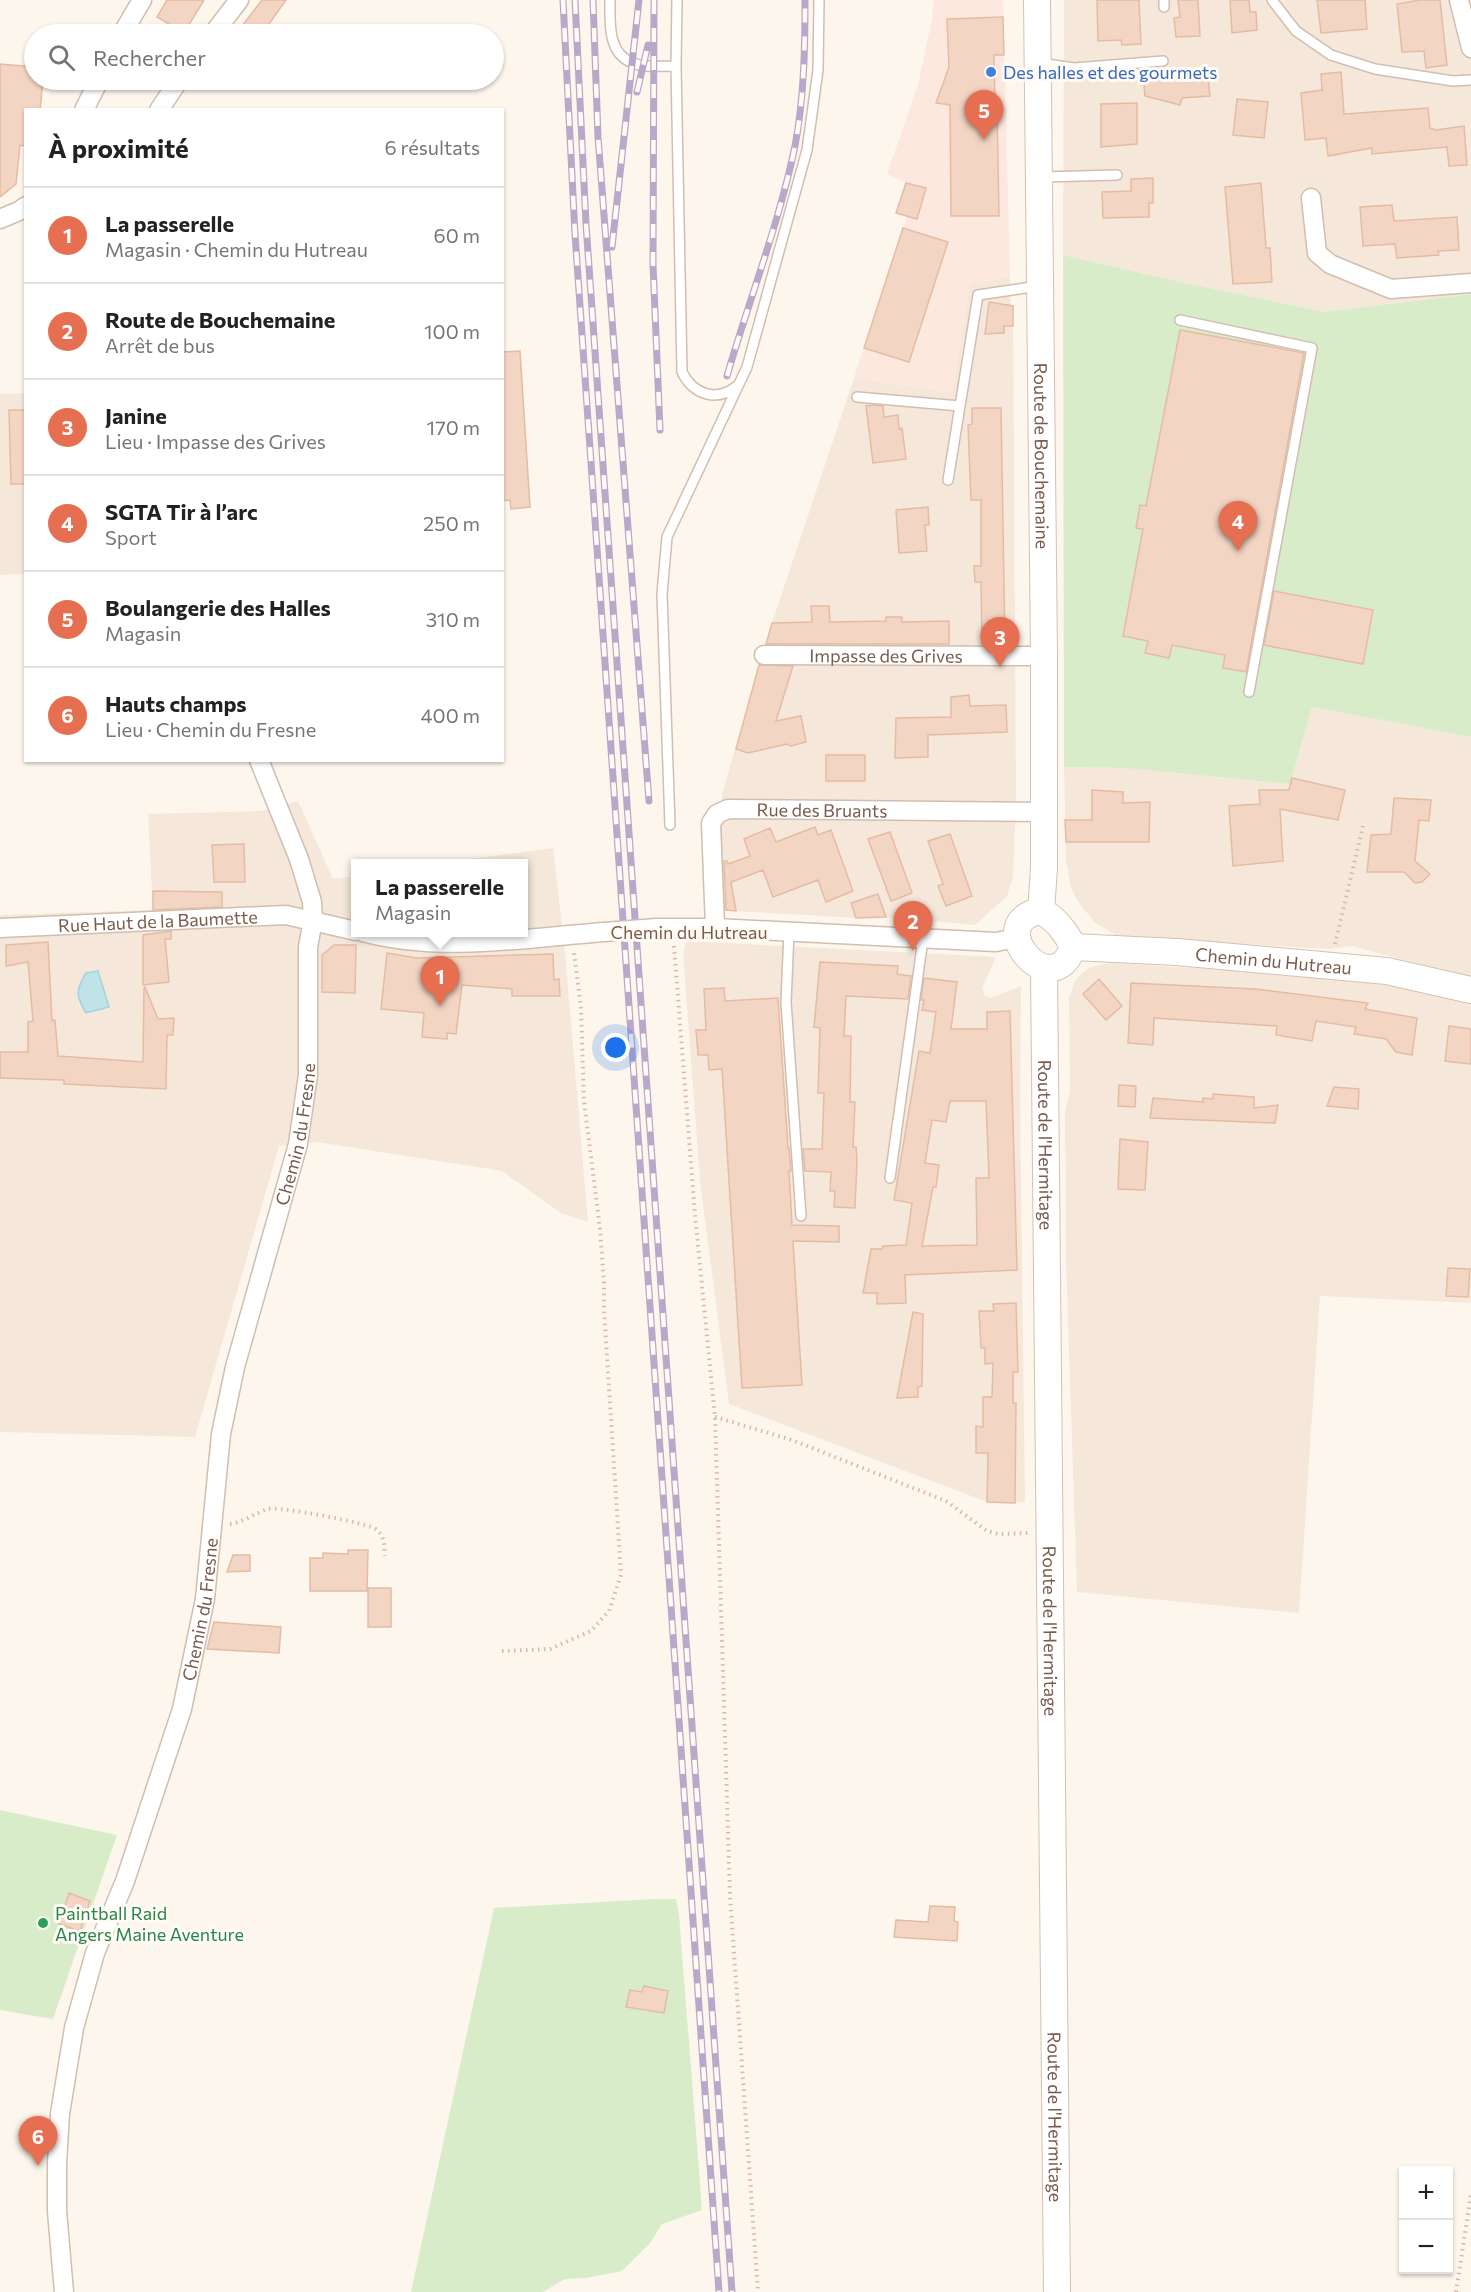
<!DOCTYPE html>
<html lang="fr">
<head>
<meta charset="utf-8">
<style>
	:root { --surface:#fff; --page:#f2f2f2; --text:#222; --muted:#767676; --line:#e0e0e0; --accent:#e76f51 }
	body { margin:0; font-family:Commissioner,sans-serif; background:var(--page); color:var(--text) }
	.controls { position:absolute; right:18px; bottom:18px; display:grid; overflow:hidden; border-radius:0px; box-shadow:0 2px 4px #0004 }
	.controls button { width:54px; height:54px; display:grid; place-items:center; padding:0; border:0; border-bottom:2px solid var(--line); background:var(--surface); color:var(--text); font:30px sans-serif }
	.you { position:absolute; left:616px; top:1048px; width:21px; height:21px; margin:-15px; border:4px solid #fff; border-radius:50%; background:#1a73e8; box-shadow:0 0 0 9px #1a73e833 }
	.badge { display:grid; place-items:center; width:39px; height:39px; border-radius:50%; background:var(--accent); color:#fff; font-size:20px; font-weight:700 }
	.pin { position:absolute; translate:-50% -50px; filter:drop-shadow(0 2px 3px #0008) }
	.pin::after { content:''; position:absolute; top:32px; width:21px; height:18px; background:inherit; clip-path:polygon(0 0,100% 0,50% 100%) }
	.popup { position:absolute; left:351px; top:859px; width:177px; height:78px; box-sizing:border-box; display:grid; place-content:center; border-radius:0px; background:var(--surface); filter:drop-shadow(0 2px 4px #0005); font-size:20px; white-space:nowrap; color:var(--muted) }
	.popup b { font-size:22px; color:var(--text) }
	.popup::after { content:''; position:absolute; left:50%; top:100%; margin-left:-12px; border:12px solid transparent; border-top-color:var(--surface) }
	.list { margin:0; padding:0; list-style:none }
	h2 { display:flex; justify-content:space-between; align-items:center; height:78px; margin:0; padding:0 24px; font-size:26px }
	h2 small { font-size:20px; font-weight:400; color:var(--muted) }
	.list li { display:grid; grid-template-columns:39px 1fr auto; gap:18px; align-items:center; box-sizing:border-box; height:96px; padding:0 24px; border-top:2px solid var(--line) }
	.list b { display:block; font-size:22px; white-space:nowrap }
	.list p { margin:0; font-size:20px; white-space:nowrap; color:var(--muted) }
	.list em { font-size:20px; font-style:normal; color:var(--muted) }
	.icon { flex:none; width:33px; height:33px; fill:none; stroke:currentColor; stroke-width:2; stroke-linecap:round; stroke-linejoin:round }
	.map { position:relative; flex:none; width:1471px; height:2292px; overflow:hidden }
	.search { position:absolute; background:var(--surface); box-shadow:0 2px 4px #0004; left:24px; top:24px; width:480px; height:66px; display:flex; align-items:center; gap:15px; box-sizing:border-box; padding:0 21px; border-radius:33px; color:var(--muted); font-size:22px }
	.panel { position:absolute; background:var(--surface); box-shadow:0 2px 4px #0004; left:24px; top:108px; width:480px; height:654px; border-radius:0px }
	.map>svg:first-child { display:block }
	.residential { fill:#f5e8da }
	.commercial { fill:#fde8e0 }
	.green { fill:#d8ecc9 }
	.water { fill:#bfe3e8; stroke:#a5d3da; stroke-width:1.5 }
	.building { fill:#f3d5c3; stroke:#e6bba3; stroke-width:1.5; fill-rule:evenodd }
	.lines { fill:none; stroke-linecap:round; stroke-linejoin:round }
	.lane-casing { stroke:#d1beb0; stroke-width:12 }
	.street-casing { stroke:#d1beb0; stroke-width:21 }
	.secondary-casing { stroke:#d6c0b0; stroke-width:28 }
	.path { stroke:#d9b8a5; stroke-width:4; stroke-dasharray:1.5 4.5; stroke-linecap:butt }
	.lane { stroke:#fff; stroke-width:9 }
	.street { stroke:#fff; stroke-width:18 }
	.secondary { stroke:#fff; stroke-width:26 }
	.rail-casing { stroke:#b9a8c9; stroke-width:7 }
	.rail { stroke:#fffaf3; stroke-width:4.5; stroke-dasharray:14; stroke-linecap:butt }
	.street-bridge-casing { stroke:#d1beb0; stroke-width:21; stroke-linecap:butt }
	.street-bridge { stroke:#fff; stroke-width:18 }
	.shop-dot { fill:#3f7fe0; stroke:#fffaf3; stroke-width:2 }
	.leisure-dot { fill:#2e9e5b; stroke:#fffaf3; stroke-width:2 }
	.labels { text-anchor:middle; dominant-baseline:central; stroke-width:6; stroke-linejoin:round; paint-order:stroke }
	.shop-label { font-size:18px; fill:#366cbe; stroke:#fffaf3; text-anchor:start }
	.street-label { font-size:18px; fill:#7a5c4d; stroke:#fffaf3 }
	.leisure-label { font-size:18px; fill:#27864d; stroke:#fffaf3; text-anchor:start }
</style>
</head>
<body>
<div class="map">
<svg width="1471" height="2292" viewBox="0 0 1471 2292">
	<rect width="100%" height="100%" fill="#fdf6ec"/>
	<path class="residential" d="M1064 0H1471V294L1324 312 1176 281 1063 255Z
		M1010 276 1011 305 1013 306 1016 798 1013 877 1007 896 975 925 886 917 856 918 718 910V830L722 794 772 623 854 378 952 392 970 284Z
		M25 393V574L0 575V394Z
		M1312 707 1471 737V978L1352 946 1330 949 1119 937 1094 922 1077 900 1071 888 1066 861 1064 767 1124 768 1290 784Z
		M298 801 333 879 356 876V932H524V864L441 863 553 848 565 952 588 1222 561 1213 502 1171 317 1142 279 1146 195 1437 0 1432V915L153 910 148 814 261 811Z
		M687 941 996 957 982 988 984 995 990 998 1021 986 1020 1098 1025 1502H987L729 1404 700 1181 683 952Z
		M1110 963 1312 975 1436 991 1471 1000V1303L1320 1296 1299 1613 1077 1592 1066 1260 1065 1113 1070 1090 1069 997 1075 981 1081 974 1090 967Z"/>
	<path class="commercial" d="M934 0H1003L1010 276 970 284 952 392 854 378 907 216 896 213 906 183 887 174 918 85 932 19Z"/>
	<path class="green" d="M1063 255 1176 281 1324 312 1471 294V737L1312 707 1290 784 1124 768 1064 767Z
		M0 1810 117 1835 53 2019 0 2010Z
		M656 1899H676L679 1914 702 2210 662 2224 650 2243 622 2271 586 2278 565 2279 543 2292H411L494 1908Z"/>
	<path class="water" d="M98 971 109 1007 86 1013C76 996 75 991 86 973Z"/>
	<path class="building" d="M167 0H204L184 33 157 17Z
		M262 0H286L262 34H236Z
		M1097 0H1139L1141 44 1122 45 1121 40 1098 41Z
		M1178 0H1198L1200 36 1176 37 1174 18 1180 17Z
		M1230 0H1249L1250 12H1256L1257 30 1232 33Z
		M1317 0H1365L1367 29 1321 33Z
		M1420 0H1440L1447 65 1426 68 1424 51 1402 52 1397 4Z
		M1003 17 1004 55H994L995 106H997L999 216H951L950 105 936 103 949 67 947 19Z
		M0 64 34 67V80H43L40 110H26V146L20 145 16 184 0 197Z
		M1207 68 1210 96 1182 98 1180 105 1145 96 1143 75Z
		M1341 72 1344 114 1428 108 1430 128 1436 130 1464 126 1467 165 1449 166 1447 147 1372 154V148L1328 156 1326 138 1305 140 1301 93 1322 90 1321 74Z
		M1237 99 1268 102 1264 138 1233 135Z
		M1137 103V144L1101 147V104Z
		M1153 178V203H1149V217L1103 218 1102 192 1131 191V179Z
		M906 183 926 188 917 219 896 213Z
		M1261 183 1266 248H1270L1272 282 1233 284 1225 187Z
		M1392 205 1394 221 1457 217 1459 250 1438 251 1439 255 1397 258 1395 244 1363 246 1360 207Z
		M903 228 948 242 909 362 864 348Z
		M989 302 1013 306V326H1004V333L985 334Z
		M1180 330 1304 353 1246 672 1223 668 1225 655 1172 645 1169 658 1145 653 1148 641 1123 636 1143 529 1136 528 1140 505 1146 506Z
		M520 351 530 507 511 509 510 500 502 501V352Z
		M874 405 883 406 884 417 898 415 899 429 902 428 906 459 873 463 866 406Z
		M972 408H1001L1005 643H982L981 582H975L974 566H981V500H971L968 425 972 424Z
		M9 410H26V484H11Z
		M928 507 929 525H925L927 551 899 553 896 510Z
		M1274 591 1373 610 1363 664 1264 645Z
		M811 606H829L830 622 886 621V617H902V622L949 621V644H766L772 623 812 622Z
		M759 665 793 666 776 721 801 716 806 742 791 746 787 744 748 753 736 749Z
		M969 695 970 706 1006 705 1007 732 928 735V757L895 758 896 718 951 717V697Z
		M826 755H865V781H826Z
		M1292 778 1345 790 1338 820 1280 809 1283 861 1233 866 1229 806 1260 804 1259 790H1289Z
		M1092 790 1123 792V803L1150 802 1149 842H1066L1065 820H1092Z
		M1394 798 1431 800 1429 821 1419 820 1415 861 1430 874 1422 882 1415 883 1404 872H1367L1371 835 1391 834Z
		M815 827 818 835 831 830 853 891 826 902 818 880 773 897 763 870 731 882 736 911 726 910 724 861H727L728 864 750 856 744 839 770 828 776 842Z
		M890 832 912 893 891 901 868 839Z
		M950 834 972 896 946 906 938 886 943 884 928 841Z
		M244 844 245 882H214L212 845Z
		M153 891 222 892V907L153 910Z
		M878 894 886 917 856 918 851 903Z
		M171 931V939H165L169 982 143 985V935Z
		M48 942 52 1021 55 1020 58 1056 143 1062 144 988 145 987 158 1019 174 1018 173 1035H167L166 1089 64 1084V1080L0 1078V1052H28V1022L33 1021 28 962 6 966V945Z
		M334 945H356L355 993 322 992V955Z
		M387 953 417 958 553 954 554 980 559 979 560 996H512V989L462 985 456 1034 447 1033V1039L422 1037 424 1013 381 1009Z
		M820 962 898 966 897 974 911 976 908 999 846 996 844 1036H851L850 1102H855L853 1147H856L857 1161 855 1208 834 1207 835 1191H830L831 1172 805 1171 803 1149H822L824 1093H818L820 1028 814 1027Z
		M924 978 957 982 951 1029H987V1012L1010 1011 1017 1270 905 1275 906 1303 877 1304V1293H863L871 1249H882L883 1246 906 1245 912 1203 894 1200 919 1051 930 1053 936 1012 922 1010 924 1000H921ZM950 1101H986L989 1178H976L977 1245 922 1246 933 1187H936L939 1165 925 1163 932 1120 946 1122Z
		M1099 979 1122 1006 1106 1020 1083 994Z
		M1131 983 1255 989 1368 1003 1365 1009 1417 1018 1412 1055 1396 1052 1386 1039 1354 1034 1356 1027 1316 1021 1312 1041 1276 1035 1277 1026 1154 1018 1153 1045 1128 1043Z
		M724 988 725 1001 778 998 788 1148H789L791 1171H789L792 1225 839 1226V1242L793 1241 802 1385 742 1388 722 1069 709 1070 708 1055H698L696 1030H706L704 989Z
		M1449 1026 1471 1029V1064L1445 1061Z
		M1119 1085 1136 1086 1135 1107 1118 1106Z
		M1334 1087 1359 1089 1358 1109 1327 1106Z
		M1213 1094 1254 1097V1108L1278 1105 1275 1123 1150 1118 1153 1098 1203 1102V1098L1213 1099Z
		M1120 1139 1148 1142 1145 1190 1118 1189Z
		M1448 1268 1470 1269 1468 1297 1446 1296Z
		M1016 1303 1018 1372H1013V1403H1016L1015 1503 987 1502 988 1453H976V1426L983 1427V1397H992L993 1363 985 1364V1348H981L979 1311H994L993 1304Z
		M913 1312 923 1314 922 1386 918 1387V1397L897 1398Z
		M348 1550H368L367 1591H310V1558H323V1553L348 1554Z
		M233 1555H250V1571L227 1572Z
		M368 1588H391V1627H368Z
		M214 1622 281 1627 279 1653 207 1649Z
		M69 1893 90 1901 80 1931 59 1924Z
		M930 1906 955 1907 954 1921 958 1922 957 1941 894 1937 896 1920 928 1922Z
		M644 1986 668 1991 664 2013 626 2007 630 1990 642 1992Z"/>
	<g class="lines">
		<g class="lane-casing">
			<path id="lane" d="M610 0C610 21 607 54 633 63 645 68 663 66 676 66
				M677 0 676 66 682 372C693 394 716 403 737 386
				M1272 0 1296 31 1331 55 1375 69 1453 81 1471 80
				M1164 7V0
				M1040 63 1074 68 1163 61
				M1042 177 1117 175
				M1180 320 1312 348 1249 692
				M857 397 960 406
				M948 480 978 295 1039 286
				M670 825 662 594 667 537 747 367 807 150 818 70 819 0
				M789 932 786 1002 801 1216
				M890 1178 923 939"/>
		</g>
		<g class="street-casing">
			<g id="street">
				<path d="M1459 0 1471 48"/>
				<path d="M122 34 142 0"/>
				<path d="M213 34 239 0"/>
				<path d="M84 110 99 80"/>
				<path d="M159 110 179 80"/>
				<path d="M1311 198 1317 253 1330 264 1391 289 1471 283"/>
				<path d="M0 219 19 211 26 206"/>
				<path id="s1" d="M764 655 1044 656"/>
				<path id="s2" d="M0 928 286 915 356 931"/>
				<path d="M657 928H715L996 942 1016 938"/>
				<path id="s3" d="M715 928 711 823 717 814 728 809 1044 812"/>
				<path d="M363 932C442 953 524 938 604 932"/>
				<path id="s4" d="M64 2292 57 2211V2163L60 2114 74 2028 95 1953 125 1881 182 1709 205 1599 221 1434 235 1367 298 1144 308 1075V947L313 920 312 902 299 859 259 760"/>
			</g>
		</g>
		<g class="secondary-casing">
			<g id="secondary">
				<path id="s5" d="M1037 0 1044 656V868L1041 911"/>
				<path d="M1041 911C1055 918 1067 933 1073 947 1052 1007 980 921 1041 911Z"/>
				<path id="s6" d="M1073 947 1177 952 1387 971 1471 990"/>
				<path id="s7" d="M1044 969 1057 2292"/>
			</g>
		</g>
		<path class="path" d="M1335 944 1363 826
			M674 946 695 1215 715 1417 730 1896 758 2292
			M715 1417 792 1440 946 1501 987 1531 999 1534 1028 1533
			M230 1524C244 1522 255 1513 268 1509 278 1506 370 1523 377 1530 385 1537 384 1546 385 1556
			M502 1651 550 1649 591 1631 609 1611 621 1575 604 1309V1283L600 1229 584 1101 581 1007 574 953
			M1456 2292 1471 2194"/>
		<use href="#lane" class="lane"/>
		<use href="#street" class="street"/>
		<use href="#secondary" class="secondary"/>
		<g class="rail-casing">
			<path id="rail" d="M563 0 575 234 719 2292
				M575 0 586 224 732 2292
				M593 0 598 137 649 801
				M654 0 653 264 660 430
				M637 92 648 45
				M612 247 639 0
				M727 376C749 300 779 224 795 146 804 99 805 48 805 0"/>
		</g>
		<use href="#rail" class="rail"/>
		<g class="street-bridge-casing">
			<path id="street-bridge" d="M604 932 657 928"/>
		</g>
		<use href="#street-bridge" class="street-bridge"/>
	</g>
	<circle class="shop-dot" cx="991" cy="72" r="6"/>
	<circle class="leisure-dot" cx="43" cy="1923" r="6"/>
	<g class="labels">
		<g class="shop-label">
			<text x="1003" y="72">Des halles et des gourmets</text>
		</g>
		<g class="street-label">
			<text stroke="none"><textPath href="#s5" startOffset="456">Route de Bouchemaine</textPath></text>
			<text stroke="none"><textPath href="#s1" startOffset="122">Impasse des Grives</textPath></text>
			<text stroke="none"><textPath href="#s3" startOffset="222">Rue des Bruants</textPath></text>
			<text stroke="none"><textPath href="#s2" startOffset="158">Rue Haut de la Baumette</textPath></text>
			<text x="689" y="932">Chemin du Hutreau</text>
			<text stroke="none"><textPath href="#s6" startOffset="201">Chemin du Hutreau</textPath></text>
			<text stroke="none"><textPath href="#s4" startOffset="1190">Chemin du Fresne</textPath></text>
			<text stroke="none"><textPath href="#s7" startOffset="176">Route de l'Hermitage</textPath></text>
			<text stroke="none"><textPath href="#s4" startOffset="704">Chemin du Fresne</textPath></text>
			<text stroke="none"><textPath href="#s7" startOffset="662">Route de l'Hermitage</textPath></text>
			<text stroke="none"><textPath href="#s7" startOffset="1148">Route de l'Hermitage</textPath></text>
		</g>
		<g class="leisure-label">
			<text x="55" y="1913">Paintball Raid<tspan x="55" dy="21">Angers Maine Aventure</tspan></text>
		</g>
	</g>
</svg>
<div class="controls">
<button>+</button>
<button>−</button>
</div>
<div class="you"></div>
<div class="pin badge" style="left:440px;top:1006px">1</div>
<div class="popup"><b>La passerelle</b>Magasin</div>
<div class="pin badge" style="left:913px;top:951px">2</div>
<div class="pin badge" style="left:1000px;top:667px">3</div>
<div class="pin badge" style="left:1238px;top:551px">4</div>
<div class="pin badge" style="left:984px;top:140px">5</div>
<div class="pin badge" style="left:38px;top:2166px">6</div>
<div class="search"><svg class="icon" aria-label="search" viewBox="0 0 24 24"><circle cx="10" cy="10" r="6"/><path d="M15 15l6 6"/></svg>Rechercher</div>
<section class="panel">
<h2>À proximité<small>6 résultats</small></h2>
<ul class="list">
<li><span class="badge">1</span><div><b>La passerelle</b><p>Magasin · Chemin du Hutreau</p></div><em>60 m</em></li>
<li><span class="badge">2</span><div><b>Route de Bouchemaine</b><p>Arrêt de bus</p></div><em>100 m</em></li>
<li><span class="badge">3</span><div><b>Janine</b><p>Lieu · Impasse des Grives</p></div><em>170 m</em></li>
<li><span class="badge">4</span><div><b>SGTA Tir à l’arc</b><p>Sport</p></div><em>250 m</em></li>
<li><span class="badge">5</span><div><b>Boulangerie des Halles</b><p>Magasin</p></div><em>310 m</em></li>
<li><span class="badge">6</span><div><b>Hauts champs</b><p>Lieu · Chemin du Fresne</p></div><em>400 m</em></li>
</ul>
</section>
</div>
</body>
</html>
